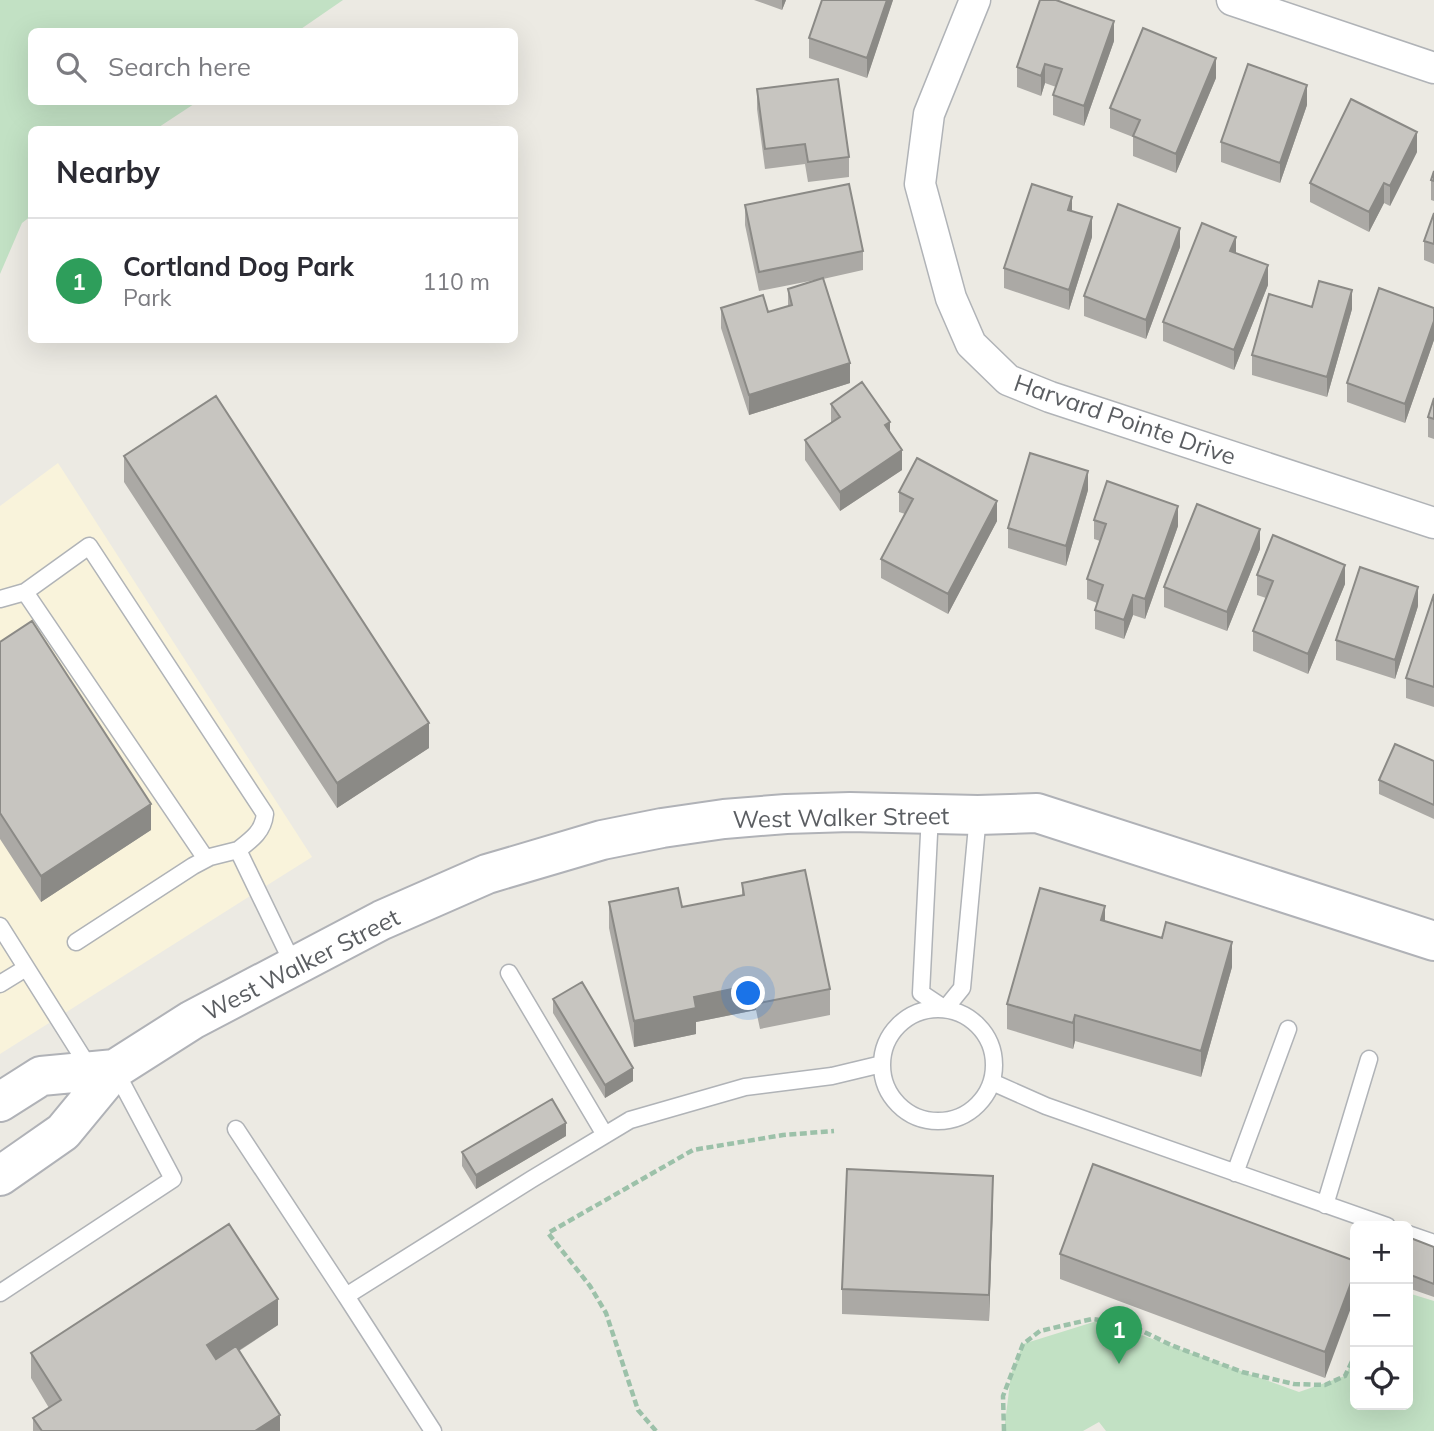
<!DOCTYPE html>
<html lang="en">
<head>
<meta charset="utf-8">
<style>
	:root { --surface:#fff; --page:#f7f7f7; --text:#2b2b33; --muted:#7c7c81; --line:#e1e1e2; --accent:#0f766e }
	body { margin:0; font-family:Mulish,sans-serif; background:var(--page); color:var(--text) }
	.controls { position:absolute; right:21px; bottom:21px; display:grid; overflow:hidden; border-radius:10px; box-shadow:0 7px 28px #0002 }
	.controls button { width:63px; height:63px; display:grid; place-items:center; padding:0; border:0; border-bottom:2px solid var(--line); background:var(--surface); color:var(--text); font:35px sans-serif }
	.you { position:absolute; left:749px; top:994px; width:24px; height:24px; margin:-18px; border:5px solid #fff; border-radius:50%; background:#1a73e8; box-shadow:0 0 0 10px #1a73e833 }
	.badge { display:grid; place-items:center; width:46px; height:46px; border-radius:50%; background:var(--accent); color:#fff; font-size:23px; font-weight:700 }
	.pin { position:absolute; translate:-50% -58px; filter:drop-shadow(0 2px 4px #0008) }
	.pin::after { content:''; position:absolute; top:37px; width:24px; height:21px; background:inherit; clip-path:polygon(0 0,100% 0,50% 100%) }
	.list { margin:0; padding:0; list-style:none }
	h2 { display:flex; justify-content:space-between; align-items:center; height:91px; margin:0; padding:0 28px; font-size:30px }
	h2 small { font-size:23px; font-weight:400; color:var(--muted) }
	.list li { display:grid; grid-template-columns:46px 1fr auto; gap:21px; align-items:center; box-sizing:border-box; height:126px; padding:0 28px; border-top:2px solid var(--line) }
	.list b { display:block; font-size:26px; white-space:nowrap }
	.list p { margin:0; font-size:23px; white-space:nowrap; color:var(--muted) }
	.list em { font-size:23px; font-style:normal; color:var(--muted) }
	.icon { flex:none; width:38px; height:38px; fill:none; stroke:currentColor; stroke-width:2; stroke-linecap:round; stroke-linejoin:round }
	.map { position:relative; flex:none; width:1434px; height:1431px; overflow:hidden }
	.search { position:absolute; background:var(--surface); box-shadow:0 7px 28px #0002; left:28px; top:28px; width:490px; height:77px; display:flex; align-items:center; gap:18px; box-sizing:border-box; padding:0 24px; border-radius:10px; color:var(--muted); font-size:26px }
	.panel { position:absolute; background:var(--surface); box-shadow:0 7px 28px #0002; left:28px; top:126px; width:490px; height:217px; border-radius:10px }
	.map>svg:first-child { display:block }
	.commercial { fill:#f9f3db }
	.green { fill:#c2e1c4 }
	.lines { fill:none; stroke-linecap:round; stroke-linejoin:round }
	.lane-casing { stroke:#b0b3b7; stroke-width:19 }
	.street-casing { stroke:#b0b3b7; stroke-width:33 }
	.secondary-casing { stroke:#b0b2b7; stroke-width:42 }
	.path { stroke:#9cc1a9; stroke-width:4.5; stroke-dasharray:7 3.5; stroke-linecap:butt }
	.lane { stroke:#fff; stroke-width:16 }
	.street { stroke:#fff; stroke-width:30 }
	.secondary { stroke:#fff; stroke-width:38 }
	.wall { fill:#aba9a5 }
	.shaded-wall { fill:#8b8a86 }
	.building { fill:#c7c5c0; stroke:#8b8a86; stroke-width:2 }
	.labels { text-anchor:middle; dominant-baseline:central; stroke-width:6; stroke-linejoin:round; paint-order:stroke }
	.street-label { font-size:24px; fill:#5b5e62; stroke:#fff }
</style>
</head>
<body>
<div class="map">
<svg width="1434" height="1431" viewBox="0 0 1434 1431">
	<rect width="100%" height="100%" fill="#eceae3"/>
	<path class="commercial" d="M58 463 312 857 0 1054V506Z"/>
	<path class="green" d="M0 0H343L298 31 32 32V102H197L156 129 32 130 31 216 22 223 0 274Z
		M1408 1293 1434 1301V1431H1106L1099 1422 1083 1431H1004L1011 1374 1023 1344 1100 1320 1299 1392 1345 1376 1355 1355V1405H1408Z"/>
	<g class="lines">
		<g class="lane-casing">
			<path id="lane" d="M0 599 25 592
				M930 814 921 993 945 1009 962 988 978 815
				M206 859 25 592 89 546 265 814C263 832 251 840 238 850
				M0 926 90 1069
				M76 942 193 866 210 857 238 850 294 966
				M509 973 605 1135
				M0 984 26 968
				M882 1065a56 56 0 1 1 112 0a56 56 0 1 1-112 0Z
				M992 1082 1046 1106 1387 1226
				M236 1129 346 1296
				M1235 1173 1288 1029
				M1325 1205 1369 1059
				M1408 1234 1434 1243
				M0 1293 173 1179 115 1070
				M433 1431 346 1296 532 1179 630 1120 745 1087 832 1076 882 1064"/>
		</g>
		<g class="street-casing">
			<path id="street" d="M975 0 929 114 920 184 951 298 971 344 1008 380 1050 397 1434 523
				M1232 0 1434 68"/>
		</g>
		<g class="secondary-casing">
			<path id="secondary" d="M0 1102 41 1076 115 1069
				M0 1176 63 1132 115 1069 192 1020 382 920 487 874 602 840 662 828 724 819 786 814 850 812 978 815 1037 813 1434 941"/>
		</g>
		<path class="path" d="M656 1431 638 1410 606 1313 590 1286 548 1233 693 1150 783 1135 834 1131
			M1004 1431 1003 1396 1023 1344 1040 1331 1092 1319 1128 1324 1171 1345 1242 1372 1294 1384 1325 1385 1345 1376 1355 1355"/>
		<use href="#lane" class="lane"/>
		<use href="#street" class="street"/>
		<use href="#secondary" class="secondary"/>
	</g>
	<path class="wall" d="M754 0H786L782 10Z
		M822 0H893L867 78 809 58V38Z
		M1114 41 1084 126 1053 115V95L1056 87 1045 83 1041 96 1017 87V67Z
		M1216 78 1176 173 1133 156V137L1110 128V108Z
		M757 89 849 157V177L808 182 805 164 765 169 757 109Z
		M1307 105 1280 183 1221 162V142Z
		M1417 152 1390 206 1384 203 1369 232 1310 202V183Z
		M1434 171V201L1431 200V180Z
		M745 205 863 251V270L823 279 850 383 749 415 721 328V308L768 312 788 306V289L820 279 759 291 745 225Z
		M1072 211 1092 237 1069 310 1004 288V268Z
		M1434 213V264L1424 260V241Z
		M1180 247 1146 339 1084 316V296Z
		M1236 253 1268 285 1234 370 1163 341V322Z
		M1312 307 1352 309 1327 397 1252 375V355Z
		M1434 308V340L1405 423 1347 402V383Z
		M1434 398V439L1428 437V417Z
		M831 404 890 432 902 470 840 511 805 460V440L831 423Z
		M124 456 429 748 337 808 124 482Z
		M1088 490 1066 566 1008 548V528Z
		M899 492 997 521 948 614 881 578V559L905 514 899 512Z
		M1094 520 1178 526 1145 619 1133 615 1124 639 1095 629V610L1097 603 1087 599V579L1100 541 1094 539Z
		M1260 549 1227 631 1164 607V587Z
		M1257 575 1345 584 1308 674 1253 651V631L1266 598 1257 595Z
		M1434 594V707L1406 698V678Z
		M1418 606 1395 679 1336 660V640Z
		M0 642 151 830 41 902 0 839Z
		M1434 761V819L1379 794V780Z
		M742 883 830 989V1015L760 1029 756 1010 696 1022V1034L634 1047 609 928V902L682 907 742 895Z
		M1105 921 1232 967 1201 1077 1075 1041 1073 1049 1007 1029V1004Z
		M553 999 633 1081 605 1098 553 1013Z
		M566 1136 476 1189 462 1166V1152Z
		M993 1202 989 1321 842 1314V1289Z
		M1408 1237 1434 1247V1297L1408 1288Z
		M1060 1254 1355 1261 1325 1378 1060 1279Z
		M278 1325 239 1351 280 1431H33V1418L49 1408 31 1378V1353Z"/>
	<path class="shaded-wall" d="M782 0H786L782 10Z
		M887 0H893L867 78V58Z
		M1114 21V41L1084 126V106Z
		M1216 58V78L1176 173V154Z
		M1045 64V83L1041 96V76Z
		M1307 85V105L1280 183V163Z
		M1417 132V152L1390 206V186Z
		M1384 183V203L1369 232V212Z
		M1072 197V217L1068 210Z
		M1092 217V237L1069 310V290Z
		M1180 228V247L1146 339V320Z
		M1236 237V256L1230 251Z
		M1268 265V285L1234 370V350Z
		M1352 290V309L1327 397V377Z
		M1434 321V340L1405 423V404Z
		M850 363V383L749 415V395Z
		M890 422V442L885 425Z
		M902 450V470L840 511V492Z
		M1088 471V490L1066 566V546Z
		M997 501V521L948 614V594Z
		M1178 506V526L1145 619V599Z
		M1260 529V549L1227 631V612Z
		M1345 565V584L1308 674V654Z
		M1418 587V606L1395 679V660Z
		M1133 595V615L1124 639V620Z
		M429 723V748L337 808V783Z
		M151 804V830L41 902V876Z
		M1105 906V932L1101 920Z
		M1232 942V967L1201 1077V1051Z
		M756 984V1010L696 1022V1034L634 1047V1021L694 997Z
		M1075 1015V1041L1073 1049V1023Z
		M633 1068V1081L605 1098V1085Z
		M566 1123V1136L476 1189V1175Z
		M993 1176V1202L989 1321V1295Z
		M1355 1272V1297L1325 1378V1352Z
		M278 1299V1325L207 1371V1345Z
		M280 1415V1431H255Z"/>
	<path class="building" d="M822 0H887L867 58 809 38Z
		M1040 0H1056L1114 21 1084 106 1053 95 1062 69 1045 64 1041 76 1017 67Z
		M1143 28 1216 58 1176 154 1133 136 1140 120 1110 108Z
		M1248 64 1307 85 1280 163 1221 142Z
		M838 79 849 157 808 162 805 144 765 149 757 89Z
		M1351 99 1417 132 1390 186 1384 183 1369 212 1310 183Z
		M1434 171V181L1431 180Z
		M849 184 863 251 759 272 745 205Z
		M1032 184 1072 197 1068 210 1092 217 1069 290 1004 268Z
		M1118 204 1180 228 1146 320 1084 296Z
		M1434 213V244L1424 241Z
		M1202 223 1236 237 1230 251 1268 265 1234 350 1163 322Z
		M823 278 850 363 749 395 721 308 763 295 768 312 792 305 788 289Z
		M1319 281 1352 290 1327 377 1252 355 1269 294 1312 307Z
		M1379 288 1434 308V321L1405 404 1347 383Z
		M862 382 890 422 885 425 902 450 840 492 805 440 840 417 831 404Z
		M216 396 429 723 337 783 124 456Z
		M1434 398V419L1428 417Z
		M1030 453 1088 471 1066 546 1008 528Z
		M917 458 997 501 948 594 881 559 913 499 899 492Z
		M1107 481 1178 506 1145 599 1133 595 1124 620 1095 610 1103 585 1087 579 1106 524 1094 520Z
		M1197 504 1260 529 1227 612 1164 587Z
		M1273 535 1345 565 1308 654 1253 631 1273 581 1257 575Z
		M1360 567 1418 587 1395 660 1336 640Z
		M1434 594V687L1406 678Z
		M32 621 151 804 41 876 0 813V642Z
		M1395 744 1434 761V805L1379 780Z
		M805 870 830 989 760 1003 756 984 694 997 696 1008 634 1021 609 902 678 888 682 907 744 895 742 883Z
		M1040 888 1105 906 1101 920 1162 938 1166 922 1232 942 1201 1051 1075 1015 1073 1023 1007 1004Z
		M582 982 633 1068 605 1085 553 999Z
		M552 1099 566 1123 476 1175 462 1152Z
		M1093 1164 1355 1261V1272L1325 1352 1060 1254Z
		M847 1169 993 1176 989 1295 842 1289Z
		M229 1224 278 1299 207 1345 216 1359 236 1346 280 1415 255 1431H42L33 1418 61 1400 31 1353Z
		M1408 1237 1434 1247V1284L1408 1274Z"/>
	<g class="labels">
		<g class="street-label">
			<text transform="translate(1125 419) rotate(19)">Harvard Pointe Drive</text>
			<text transform="translate(841 817) rotate(-1)">West Walker Street</text>
			<text transform="translate(301 964) rotate(-27)">West Walker Street</text>
		</g>
	</g>
</svg>
<div class="controls">
<button>+</button>
<button>−</button>
<button><svg class="icon" aria-label="locate" viewBox="0 0 24 24"><circle cx="12" cy="12" r="6"/><path d="M12 2v4M12 18v4M2 12h4M18 12h4"/></svg></button>
</div>
<div class="you"></div>
<div class="pin badge" style="left:1119px;top:1364px;background:#2e9e5b">1</div>
<div class="search"><svg class="icon" aria-label="search" viewBox="0 0 24 24"><circle cx="10" cy="10" r="6"/><path d="M15 15l6 6"/></svg>Search here</div>
<section class="panel">
<h2>Nearby<small></small></h2>
<ul class="list">
<li><span class="badge" style="background:#2e9e5b">1</span><div><b>Cortland Dog Park</b><p>Park</p></div><em>110 m</em></li>
</ul>
</section>
</div>
</body>
</html>
